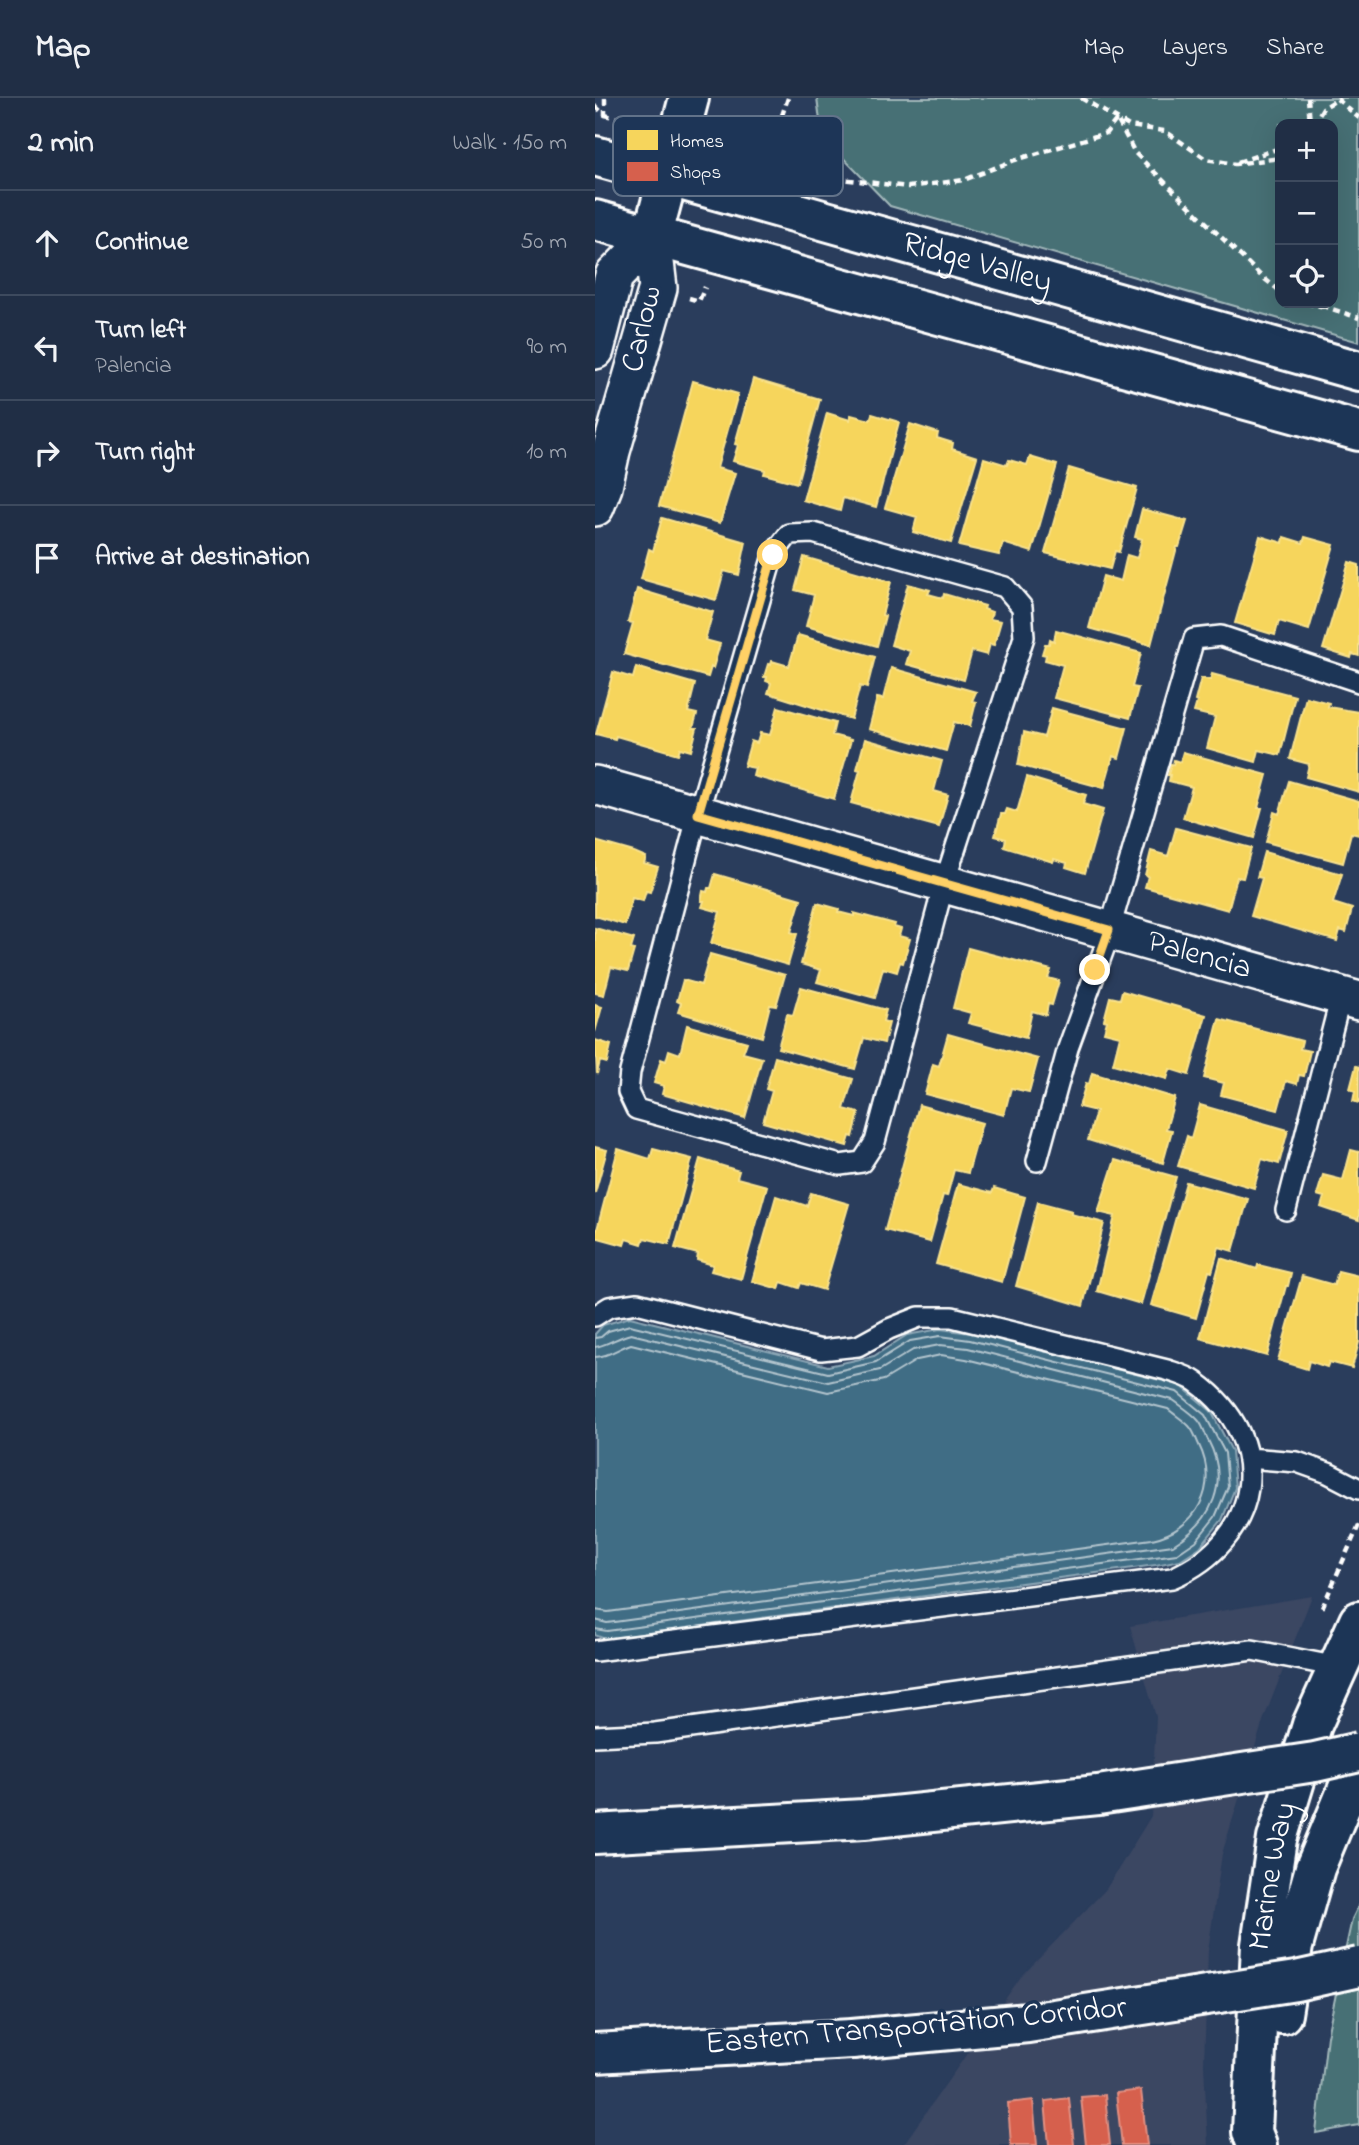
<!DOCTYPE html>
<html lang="en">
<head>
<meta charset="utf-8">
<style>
	:root { --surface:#202e45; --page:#28364c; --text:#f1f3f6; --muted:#a2a8b3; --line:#3d4a5e }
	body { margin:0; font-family:"Indie Flower",sans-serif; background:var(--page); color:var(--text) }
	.controls { position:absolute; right:21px; top:21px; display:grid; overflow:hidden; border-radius:14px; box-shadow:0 7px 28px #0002 }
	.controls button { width:63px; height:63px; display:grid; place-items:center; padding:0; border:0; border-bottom:2px solid var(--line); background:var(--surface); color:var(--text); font:35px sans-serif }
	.stop { position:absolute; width:21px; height:21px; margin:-16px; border:5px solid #ffd166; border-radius:50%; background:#fff }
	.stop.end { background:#ffd166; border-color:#fff; box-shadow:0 2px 7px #0008 }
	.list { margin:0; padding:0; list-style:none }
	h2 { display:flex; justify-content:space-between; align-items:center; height:91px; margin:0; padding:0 28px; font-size:30px }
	h2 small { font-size:23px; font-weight:400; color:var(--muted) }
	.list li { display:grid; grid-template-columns:46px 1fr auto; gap:21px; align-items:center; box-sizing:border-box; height:105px; padding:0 28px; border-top:2px solid var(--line) }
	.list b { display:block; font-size:26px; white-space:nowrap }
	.list p { margin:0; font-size:23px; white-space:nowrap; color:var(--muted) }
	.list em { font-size:23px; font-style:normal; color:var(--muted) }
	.icon { flex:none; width:38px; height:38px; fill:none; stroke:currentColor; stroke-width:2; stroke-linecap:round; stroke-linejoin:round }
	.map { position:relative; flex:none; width:764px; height:2047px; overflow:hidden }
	header { display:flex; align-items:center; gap:42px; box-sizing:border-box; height:98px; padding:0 35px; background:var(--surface); border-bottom:2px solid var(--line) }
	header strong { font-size:33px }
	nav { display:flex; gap:38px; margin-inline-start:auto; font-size:24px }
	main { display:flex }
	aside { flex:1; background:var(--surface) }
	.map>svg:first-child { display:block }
	.built { fill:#3a4662 }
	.green { fill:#466f74; stroke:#a2b7ba; stroke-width:2; fill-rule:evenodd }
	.water { fill:#416d85; stroke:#8da7b6; stroke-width:2 }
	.homes { fill:#f6d55c; stroke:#f9e28d; stroke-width:2 }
	.shops { fill:#d6604d; stroke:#e29082; stroke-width:2 }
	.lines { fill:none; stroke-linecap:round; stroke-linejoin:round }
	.shore { stroke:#b3c5ce; stroke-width:2 }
	.lane-casing { stroke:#fff; stroke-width:24 }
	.street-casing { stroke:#fff; stroke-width:42 }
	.secondary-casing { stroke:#fff; stroke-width:44 }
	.highway-casing { stroke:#fff; stroke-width:44 }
	.path { stroke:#fff; stroke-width:4.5; stroke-dasharray:7 5; stroke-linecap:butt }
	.lane { stroke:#1d3557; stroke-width:19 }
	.street { stroke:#1d3557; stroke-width:37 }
	.secondary { stroke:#1d3557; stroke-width:38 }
	.highway { stroke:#1d3557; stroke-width:38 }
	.highway-bridge-casing { stroke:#fff; stroke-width:44; stroke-linecap:butt }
	.highway-bridge { stroke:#1d3557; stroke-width:38 }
	.route { stroke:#ffd166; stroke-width:9 }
	.labels { text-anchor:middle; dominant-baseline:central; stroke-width:7; stroke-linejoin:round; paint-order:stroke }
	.street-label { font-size:32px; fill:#fff; stroke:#1d3557 }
	.key { fill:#1d3557; stroke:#617289; stroke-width:2 }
	.key-label { font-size:19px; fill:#fff }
</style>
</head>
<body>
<header>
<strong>Map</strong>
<nav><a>Map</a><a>Layers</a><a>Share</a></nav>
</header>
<main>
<aside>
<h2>2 min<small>Walk · 150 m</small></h2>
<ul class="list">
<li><svg class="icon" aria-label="ahead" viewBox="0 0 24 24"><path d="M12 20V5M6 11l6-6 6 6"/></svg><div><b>Continue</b></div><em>50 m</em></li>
<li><svg class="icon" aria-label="left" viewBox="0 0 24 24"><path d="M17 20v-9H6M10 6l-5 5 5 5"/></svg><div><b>Turn left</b><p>Palencia</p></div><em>90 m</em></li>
<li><svg class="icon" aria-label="right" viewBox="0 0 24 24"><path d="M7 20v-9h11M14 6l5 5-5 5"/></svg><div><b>Turn right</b></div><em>10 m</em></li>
<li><svg class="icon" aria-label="arrive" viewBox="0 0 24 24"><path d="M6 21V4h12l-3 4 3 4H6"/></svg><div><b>Arrive at destination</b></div></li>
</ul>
</aside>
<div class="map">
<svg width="764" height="2047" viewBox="0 0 764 2047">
	<rect width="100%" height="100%" fill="#2a3d5c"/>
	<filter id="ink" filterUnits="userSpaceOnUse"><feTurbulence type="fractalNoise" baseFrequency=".0143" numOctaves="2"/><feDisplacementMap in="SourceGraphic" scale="14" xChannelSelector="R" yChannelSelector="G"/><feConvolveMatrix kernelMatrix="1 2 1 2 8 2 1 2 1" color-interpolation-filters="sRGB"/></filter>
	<g filter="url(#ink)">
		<path class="built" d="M717 1498 668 1623 627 1756 613 1853 609 1966 613 2047H308L425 1880 511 1791 556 1718 561 1619 535 1528Z"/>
		<path class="green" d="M222 0H764V244L295 108 227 38ZM685 26H738V205H685Z
			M764 1807V2027L721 2035 732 1938 757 1821Z"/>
		<path class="water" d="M35 1219 233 1268 279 1258 312 1237 345 1231 376 1235 585 1287 616 1313 637 1353 640 1390 627 1422 605 1449 585 1462 561 1467 10 1541 0 1537V1236L8 1227Z"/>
		<path class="homes" d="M158 281 225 301 202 385 169 376 170 372 138 363 143 347 140 346Z
			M98 283 143 296 122 370 140 375 125 425 64 408Z
			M232 315 255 322 256 317 275 322 277 316 304 324 281 409 248 400 245 413 208 402Z
			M315 326 343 335 342 340 358 345 357 351 382 359 356 445 318 434 322 419 290 410Z
			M435 359 462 367 437 454 408 445 404 457 364 448 389 360 412 367 414 362 432 367Z
			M474 370 542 390 524 454 520 453 515 471 450 455Z
			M547 411 592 423 584 449H582L556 547 494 530 508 478 526 483 532 457 542 460 547 441 540 439Z
			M67 420 151 444 144 477 129 473 121 502 46 481 54 451 58 453Z
			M665 438 688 445 689 439 708 445 710 439 739 447 714 532 684 523 680 537 640 525Z
			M209 459 296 484 287 517 290 518 282 548 211 528 219 497 200 492Z
			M754 464 764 467V558L757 556 756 560 728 551Z
			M313 486 335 492 333 496 348 500 349 496 390 508 389 511 397 514 395 521 406 523 399 547 395 546 392 557 377 553 369 582 311 566 315 553 296 547Z
			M42 491 118 514 110 542 125 546 118 570 116 569 113 579 29 556 38 525 33 524Z
			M461 532 546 555 537 589 543 590 535 620 459 600 468 567 450 562 451 557 447 556 450 546H454L455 541 459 543Z
			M203 537 280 559 272 590 265 588 256 621 173 595 176 585 171 583 172 579H169L173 566 176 567 177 563 194 568Z
			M41 569 100 586 93 614 102 616 98 630H102L96 653 85 650 83 656 21 638 20 641 1 636 18 574 38 580Z
			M296 570 381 594 377 603 381 604 375 628 359 624 351 653 274 631 282 600 288 601Z
			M617 576 700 598 685 657 664 652 661 664 612 650 620 619 599 614 602 604 600 603 606 580 615 582Z
			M711 599 734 605 733 609 764 614V694L711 679 714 666 695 661Z
			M183 609 240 625 237 637 256 642 239 701 158 678 160 670 149 668 156 643 162 645 165 635 175 637Z
			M457 610 532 630 524 660 518 658 509 690 423 667 429 634 449 639Z
			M270 641 347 663 339 693 353 697 344 729 256 705 265 672 262 671Z
			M588 654 672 677 663 710H667L659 740 588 720 597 689 574 683 575 677H573L576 666 578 667 579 662 585 664Z
			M432 679 491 697 488 706 508 712 490 775 471 769 472 765 459 761 458 764 409 749 411 741 400 738 406 716H410L412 711 422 714Z
			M694 683 764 703V737L756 735 748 765 671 744 679 714 684 716Z
			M581 730 656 750 648 780 642 779 633 812 550 789 553 778 550 777 556 753 573 758Z
			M0 743 39 754 51 759 49 765 63 769 55 794 51 793 48 803 37 800 30 827 0 818Z
			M669 754 747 776 738 805 757 811 751 834 745 832 742 843 656 818 667 780 662 779Z
			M120 776 206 801 196 834 202 836 193 867 116 845 125 814 107 809 109 803H106L108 793 112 794 113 790H116Z
			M222 805 244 811 243 814 259 818V815L300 826 299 829 306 831 304 838 315 841 308 865 305 864 302 874 288 870 280 900 222 884 226 872 206 866Z
			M0 830 39 841 36 851 39 852 33 873 16 869 9 897 0 895Z
			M373 850 456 872 453 880 464 883 457 907 453 906 451 917 437 913 431 940 373 925 376 915 358 910Z
			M115 856 190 877 181 908 175 907 167 939 83 914 86 905 82 903 88 882 106 887Z
			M206 889 291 912 288 923 294 925 289 945 269 940 260 971 183 950 192 916 198 917Z
			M527 893 611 917 594 977 575 971 572 981 518 966 525 938 509 934 512 923 509 922 515 899 525 901Z
			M0 907 7 909 0 934Z
			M624 921 707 943 705 951 715 953 709 978 704 977 702 986 691 983 683 1012 626 997 629 985 609 980Z
			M92 927 152 944 148 955 167 960 150 1020 67 996 69 988 59 985 66 961 71 963 74 952 85 956Z
			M353 936 443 961 434 994 416 990 409 1017 330 996 338 966 344 968Z
			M0 942 16 947 12 965 5 963 2 976Z
			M180 959 258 981 249 1011 264 1015 258 1039 255 1038 252 1048 168 1024 177 993 171 991Z
			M761 968 764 969V1005L758 1003 760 993 755 991Z
			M497 975 580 1000 571 1031 577 1032 568 1065 493 1042 501 1013 484 1009 491 985 494 986Z
			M324 1007 387 1025 373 1075 359 1072 352 1098 348 1097 335 1144 290 1132Z
			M605 1007 693 1032 684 1066 667 1061 659 1090 583 1068 592 1038 596 1040Z
			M0 1049 12 1052 0 1095Z
			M23 1051 55 1061 58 1051 97 1061 74 1146 49 1140 47 1146 31 1141 29 1147 0 1139Z
			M756 1052 764 1054V1122L726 1109 729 1099 722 1097 728 1077 748 1082Z
			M105 1061 144 1073 142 1080 172 1088 146 1181 116 1173 118 1167 102 1162 103 1156 80 1150Z
			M520 1062 581 1079 546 1206 502 1193 520 1118 503 1114Z
			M591 1084 653 1101 638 1153 624 1149 617 1174 614 1173 601 1220 556 1207Z
			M363 1086 397 1095 399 1090 430 1099 407 1184 341 1166Z
			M216 1095 254 1106 229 1192 206 1185 204 1190 186 1184 184 1191 157 1183 181 1098 212 1108Z
			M443 1104 477 1113 476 1116 509 1125 488 1208 421 1188Z
			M626 1160 662 1171 663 1167 696 1175 693 1188H691L672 1258 605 1240Z
			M743 1173 764 1178V1244L757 1270 734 1264 732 1269 714 1263 712 1271 683 1262 707 1178 739 1187Z"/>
		<path class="shops" d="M546 1992 552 2047H527L521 1995Z
			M510 1997 515 2047H491L486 1999Z
			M474 2000 479 2047H454L450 2003Z
			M438 2002 442 2047H416L413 2005Z"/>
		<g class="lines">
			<path class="shore" d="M0 1240 6 1239 13 1233 35 1227 233 1275 281 1264 315 1243 345 1238 375 1242 582 1294 610 1317 630 1355 633 1389 620 1419 601 1443 582 1456 12 1533 0 1531
				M0 1249C11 1248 22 1239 36 1236L233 1284 285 1272 318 1252 345 1247 373 1250 578 1302C586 1308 597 1315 603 1322 608 1327 610 1336 613 1342 635 1384 618 1423 578 1447L12 1525 0 1522
				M0 1259C14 1259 23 1250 36 1246L233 1294 289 1282 322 1262 346 1257 371 1261 573 1311C580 1317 588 1322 594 1328 599 1333 601 1341 604 1347 625 1389 601 1432 557 1441L13 1514 0 1512"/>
			<g class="lane-casing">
				<path id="lane" d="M218 435 410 489 427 509 429 539 349 786 280 1044 267 1064 245 1067 41 1011 33 994 35 974 103 716 178 457 194 436Z
					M442 1063 473 950 509 851 599 541 626 538 764 584
					M691 1112 746 898
					M0 1218 14 1209 42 1205 226 1252 263 1248 294 1231 324 1219H357L572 1272C581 1275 593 1278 601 1284 683 1343 666 1442 577 1480L0 1553
					M653 1360 702 1364 733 1375 764 1391
					M0 1638 60 1635 657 1552 743 1569"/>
			</g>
			<g class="street-casing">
				<g id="street">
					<path d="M0 252 19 178 57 139"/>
					<path d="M0 409 8 389 16 353 63 190 57 139"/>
					<path id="s1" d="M0 687 764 903"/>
				</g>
			</g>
			<g class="secondary-casing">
				<g id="secondary">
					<path id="s2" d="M0 58 764 273"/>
					<path d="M0 122 764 333"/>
					<path d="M57 139 94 0"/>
					<path d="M687 1916 698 1848 720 1770 764 1664"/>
					<path id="s3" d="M662 2047 657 2034 666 1847 682 1741 717 1627 764 1523"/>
				</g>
			</g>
			<g class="highway-casing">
				<path id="highway" d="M0 1736 269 1721 503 1697
					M0 1955 257 1941"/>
			</g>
			<path class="path" d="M10 0V17
				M193 0 183 29 164 56 247 81 313 89 369 82 420 62 511 35 522 21 540 55 666 178 685 193
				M486 0 534 28 570 33 611 61 640 66 685 60
				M713 0 715 26
				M742 1 764 20
				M0 8 10 17 51 27
				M718 26 728 10 743 1
				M117 44 164 56 160 67
				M643 64 685 50
				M94 200 104 203 110 189
				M711 205 730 209
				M729 205 731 209 764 220
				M727 1510 764 1427"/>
			<use href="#lane" class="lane"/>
			<use href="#street" class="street"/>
			<use href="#secondary" class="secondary"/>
			<use href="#highway" class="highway"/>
			<g class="highway-bridge-casing">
				<path id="highway-bridge" d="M503 1697 720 1664 764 1654
					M257 1941 433 1925 701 1883 764 1869"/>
			</g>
			<use href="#highway-bridge" class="highway-bridge"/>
		</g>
	</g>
	<g class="lines" filter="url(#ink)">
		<path class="route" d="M178 457 103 716 514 832 500 872"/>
	</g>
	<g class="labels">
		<g class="street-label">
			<text stroke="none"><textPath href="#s2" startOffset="397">Ridge Valley</textPath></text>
			<text transform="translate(48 231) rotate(-77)">Carlow</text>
			<text stroke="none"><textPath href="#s1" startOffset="628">Palencia</textPath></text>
			<text stroke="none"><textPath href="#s3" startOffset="271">Marine Way</textPath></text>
			<text transform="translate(321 1929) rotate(-5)">Eastern Transportation Corridor</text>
		</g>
	</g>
	<rect x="18" y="18" width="230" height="80" rx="10" class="key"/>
	<rect x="32" y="32" width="31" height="20" fill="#f6d55c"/>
	<rect x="32" y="64" width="31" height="19" fill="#d6604d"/>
	<g class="key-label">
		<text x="75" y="49">Homes</text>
		<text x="75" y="80">Shops</text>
	</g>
</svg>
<div class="controls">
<button>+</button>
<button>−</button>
<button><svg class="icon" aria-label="locate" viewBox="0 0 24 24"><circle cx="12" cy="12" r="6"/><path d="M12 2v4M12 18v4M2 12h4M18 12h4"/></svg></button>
</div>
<div class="stop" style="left:178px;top:457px"></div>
<div class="stop end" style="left:500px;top:872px"></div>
</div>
</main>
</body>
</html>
